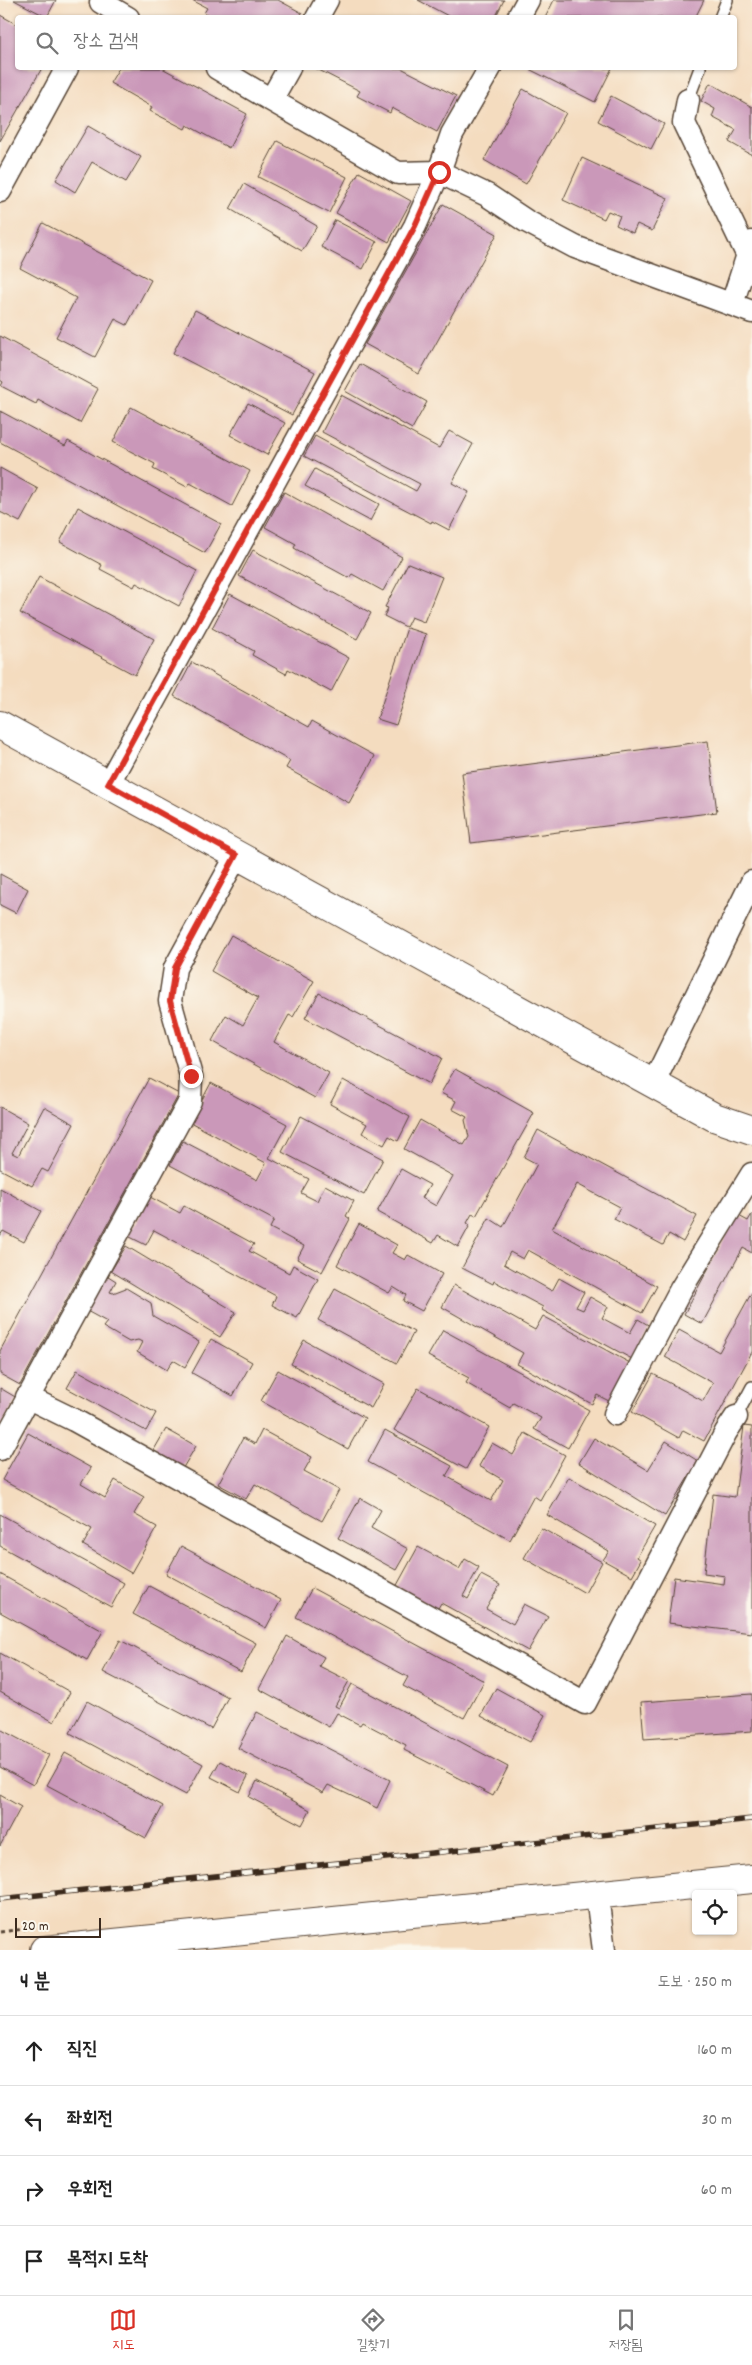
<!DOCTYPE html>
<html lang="ko">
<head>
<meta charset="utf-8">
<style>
	:root { --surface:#fff; --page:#f2f2f2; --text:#222; --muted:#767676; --line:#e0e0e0; --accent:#d93025 }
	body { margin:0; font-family:Dekko,"Poor Story",sans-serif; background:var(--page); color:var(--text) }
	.controls { position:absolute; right:15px; bottom:15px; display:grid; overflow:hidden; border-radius:5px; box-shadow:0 1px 4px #0004 }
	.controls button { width:45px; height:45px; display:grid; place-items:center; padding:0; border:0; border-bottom:1px solid var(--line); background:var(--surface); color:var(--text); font:25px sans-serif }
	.scale { position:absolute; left:15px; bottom:12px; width:86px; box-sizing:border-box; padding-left:5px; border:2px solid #3b2a1e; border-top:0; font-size:14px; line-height:18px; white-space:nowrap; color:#3b2a1e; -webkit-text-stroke:4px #fbf7ec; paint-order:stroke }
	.stop { position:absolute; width:15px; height:15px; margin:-11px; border:4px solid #d93025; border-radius:50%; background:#fff }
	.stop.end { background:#d93025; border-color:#fff; box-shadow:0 1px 5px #0008 }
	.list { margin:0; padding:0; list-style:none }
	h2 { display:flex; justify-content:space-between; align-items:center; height:65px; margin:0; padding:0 20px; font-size:21px }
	h2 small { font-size:16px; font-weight:400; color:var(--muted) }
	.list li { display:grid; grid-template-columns:32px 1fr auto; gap:15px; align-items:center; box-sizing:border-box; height:70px; padding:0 20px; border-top:1px solid var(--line) }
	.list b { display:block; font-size:19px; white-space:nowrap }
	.list em { font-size:16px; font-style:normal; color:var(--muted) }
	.icon { flex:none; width:28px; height:28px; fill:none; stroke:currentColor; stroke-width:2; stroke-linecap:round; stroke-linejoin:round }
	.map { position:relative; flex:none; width:752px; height:1950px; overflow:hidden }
	.search { position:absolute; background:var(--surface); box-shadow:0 1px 4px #0004; left:15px; right:15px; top:15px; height:55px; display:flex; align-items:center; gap:12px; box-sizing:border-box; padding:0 18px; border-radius:5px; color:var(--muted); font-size:19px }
	.sheet { height:345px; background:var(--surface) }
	nav { display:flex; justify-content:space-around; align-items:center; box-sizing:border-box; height:70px; border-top:1px solid var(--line); background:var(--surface); font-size:14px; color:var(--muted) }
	nav a { display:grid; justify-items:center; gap:2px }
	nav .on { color:var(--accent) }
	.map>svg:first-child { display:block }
	.building { fill:#ca98b9 }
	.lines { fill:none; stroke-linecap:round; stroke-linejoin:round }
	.lane-casing { stroke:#574536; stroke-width:14 }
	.street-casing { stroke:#574536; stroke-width:25 }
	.secondary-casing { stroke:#574536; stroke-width:30 }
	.path { stroke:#574536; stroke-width:3; stroke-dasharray:4 4; stroke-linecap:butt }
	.lane { stroke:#fff; stroke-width:11 }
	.street { stroke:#fff; stroke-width:22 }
	.secondary { stroke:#fff; stroke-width:28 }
	.rail-casing { stroke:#3b2a1e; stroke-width:5.5 }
	.rail { stroke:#fbf7ec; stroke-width:4; stroke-dasharray:11; stroke-linecap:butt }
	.route { stroke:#d93025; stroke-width:6 }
</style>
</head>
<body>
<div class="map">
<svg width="752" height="1950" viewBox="0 0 752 1950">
	<rect width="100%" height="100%" fill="#fbf7ec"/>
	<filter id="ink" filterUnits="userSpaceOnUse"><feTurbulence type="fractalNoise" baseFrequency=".02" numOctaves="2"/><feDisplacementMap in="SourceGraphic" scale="10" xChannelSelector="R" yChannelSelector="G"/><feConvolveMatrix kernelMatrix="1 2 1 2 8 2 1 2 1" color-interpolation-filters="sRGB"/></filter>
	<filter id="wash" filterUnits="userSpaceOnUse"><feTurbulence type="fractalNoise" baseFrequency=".0096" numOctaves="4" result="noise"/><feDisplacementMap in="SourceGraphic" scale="20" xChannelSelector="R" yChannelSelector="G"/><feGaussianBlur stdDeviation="1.12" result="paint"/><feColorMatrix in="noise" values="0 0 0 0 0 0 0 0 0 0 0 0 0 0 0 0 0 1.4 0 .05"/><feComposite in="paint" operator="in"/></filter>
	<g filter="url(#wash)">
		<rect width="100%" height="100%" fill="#f4dcbf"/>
		<g id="blocks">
			<path class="building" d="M14 0H56L47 17Z
				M192 0H278L302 13 299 18H213L204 13 207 8Z
				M418 0H504L495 18H463L458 15 456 18H452Z
				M554 0H704L695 18H545Z
				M0 15 18 25V68H42L0 141Z
				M119 68H162L247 114 229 148 187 125 185 129 150 111 152 107 110 83Z
				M315 68H401L456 96 437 132 392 108 390 113 357 96 360 91Z
				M527 68H612L595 102Z
				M710 83 752 107V155L729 142 736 130 712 117 715 109 701 101Z
				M523 89 566 113 526 184 484 160Z
				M611 96 664 124 651 149 598 121Z
				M88 126 141 157 126 182 92 162 75 192 56 180Z
				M277 141 347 177 329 213 258 177Z
				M582 158 668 198 652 231 637 224 633 233 616 225 620 216 608 211 604 219 563 200Z
				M359 172 411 201 389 242 336 213Z
				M244 184 317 226 302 251 230 209Z
				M443 204 497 234 419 374 365 344Z
				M335 220 377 242 363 269 321 247Z
				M43 223 151 280 127 325 115 319 95 357 56 337 76 298 20 268Z
				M195 310 315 372 292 415 173 353Z
				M0 336 98 389 80 423 38 400 36 404 1 386 3 382 0 380Z
				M360 364 427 402 412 429 345 391Z
				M341 395 439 448 449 431 473 444 452 483 469 492 449 530 432 521 431 523 304 456 315 436 416 491 420 484 322 432Z
				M248 403 285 423 267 455 230 435Z
				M131 407 250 471 232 506 190 483 187 487 153 469 155 464 113 442Z
				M0 411 65 446 68 441 221 524 205 553 0 442Z
				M0 468 38 489 20 522 0 512Z
				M315 469 379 504 370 521 305 486Z
				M284 492 402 557 383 591 352 574 349 578 294 548 296 544 265 527Z
				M78 507 197 571 179 606 136 583 134 587 100 569 102 565 60 542Z
				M253 550 371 613 357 639 239 576Z
				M408 563 442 577 424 622 411 617 406 627 384 616 388 608 385 607Z
				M39 577 154 639 135 675 20 613Z
				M230 594 349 658 331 692 288 669 286 674 252 655 254 651 212 628Z
				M407 628 426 634 396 725 377 719Z
				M192 662 309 727 312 721 375 756 349 803 286 768 290 761 174 696Z
				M708 741 717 812 471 843 462 773Z
				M0 874 28 889 16 913 0 905Z
				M231 935 314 981 293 1017 289 1015 274 1042 329 1073 315 1098 212 1041 226 1015 243 1025 258 998 211 971Z
				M319 993 442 1058 429 1084 305 1018Z
				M455 1069 534 1113 476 1216 472 1214 467 1223 470 1225 458 1247 438 1235 433 1243 377 1212 401 1169 430 1185 422 1198 436 1206 453 1176 404 1149 420 1120 464 1145 469 1137 465 1120 467 1117 452 1109 456 1101 441 1093Z
				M149 1078 179 1094 20 1385 0 1374V1351Z
				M343 1080 410 1117 398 1141 389 1136 384 1145 362 1133 367 1124 330 1104Z
				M211 1083 287 1124 269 1158 309 1179 301 1193 317 1201 325 1185 354 1201 346 1216 350 1219 322 1272 297 1259 304 1246 270 1228 274 1220 170 1165 183 1141 257 1180 266 1163 190 1122Z
				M0 1107 28 1123 12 1153 18 1156 44 1107 74 1124 48 1172 42 1169 32 1186 0 1169Z
				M301 1116 383 1159 364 1195 282 1152Z
				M538 1130 697 1216 683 1242 669 1234 663 1245 614 1219 620 1207 577 1184 552 1229 657 1286 642 1313 528 1250 523 1259 510 1252 504 1264 552 1291 559 1278 584 1292 576 1307 583 1310 590 1297 608 1307 602 1318 630 1333 638 1319 650 1326 632 1359 542 1310 543 1307 494 1281 493 1284 462 1268 489 1218 503 1227 537 1164 524 1157Z
				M0 1188 41 1211 24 1242 3 1231 0 1236Z
				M150 1197 180 1213 184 1206 254 1244 249 1251 289 1273 293 1265 318 1279 297 1318 272 1305 276 1296 154 1230 146 1245 128 1236Z
				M752 1214V1253L743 1248 702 1324 684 1314 737 1215 748 1221Z
				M359 1224 397 1245 392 1253 405 1260 408 1255 442 1274 422 1311 403 1301 406 1295 393 1287 389 1293 337 1265Z
				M126 1246 236 1312 220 1337 111 1271Z
				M105 1274 116 1281 110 1292 113 1293 126 1288 151 1303 153 1316 199 1342 185 1367 173 1360 167 1370 137 1352 142 1342 138 1340 129 1342 103 1327 107 1322 85 1310Z
				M454 1285 535 1330 543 1316 630 1363 609 1401 597 1395 592 1404 517 1364 523 1353 442 1307Z
				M335 1289 414 1332 397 1363 318 1320Z
				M752 1292V1352L704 1441 683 1430 679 1438 632 1412 653 1374 703 1401 713 1383 665 1357 679 1330 719 1352Z
				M443 1330 589 1410 568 1448 534 1429 541 1418 513 1403 510 1408 466 1383 469 1378 428 1356Z
				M211 1339 252 1362 233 1396 192 1373Z
				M304 1340 384 1384 371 1408 291 1364Z
				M77 1370 156 1413 146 1431 67 1388Z
				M278 1370 365 1418 348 1449 261 1401Z
				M0 1388 17 1398 0 1428Z
				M418 1388 489 1427 466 1469 394 1430Z
				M744 1426 752 1427V1633L668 1623 674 1577 724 1584 725 1576 704 1573 713 1494 735 1497Z
				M166 1429 196 1446 181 1471 151 1455Z
				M262 1430 312 1457 304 1471 339 1490 322 1521 255 1484 246 1499 218 1484 243 1438 255 1444Z
				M385 1430 452 1466 446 1476 491 1501 503 1480 479 1466 492 1443 513 1455 525 1433 565 1455 540 1500 534 1496 510 1540 368 1462Z
				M28 1433 91 1468 81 1484 105 1498 115 1480 144 1497 134 1514 157 1527 131 1573 83 1545 92 1529 2 1480Z
				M594 1438 648 1470 666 1441 698 1461 665 1516 579 1463Z
				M569 1477 655 1526 637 1557 641 1560 632 1576 603 1560 609 1551 547 1515Z
				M360 1498 381 1510 371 1528 408 1549 396 1570 338 1538Z
				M0 1514 124 1583 111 1607 0 1546Z
				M541 1528 602 1562 585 1593 524 1558Z
				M181 1546 281 1600 266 1628 166 1574Z
				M418 1547 459 1569 465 1559 479 1567 463 1596 468 1599 481 1575 500 1585 486 1609 513 1624 524 1604 548 1616 528 1651 441 1603 437 1610 396 1587Z
				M0 1574 103 1631 87 1660 0 1612Z
				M149 1586 256 1643 241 1672 133 1614Z
				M312 1588 484 1681 464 1718 403 1686 408 1677 296 1617Z
				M287 1636 324 1657 319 1666 349 1681 335 1706 339 1708 352 1684 508 1767 493 1796 404 1750 406 1745 362 1722 360 1725 337 1713 329 1727 259 1689Z
				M120 1640 228 1697 211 1729 103 1672Z
				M0 1653 70 1692 54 1722 0 1692Z
				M496 1688 545 1715 530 1742 481 1716Z
				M752 1694V1731L644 1739 641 1702Z
				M87 1701 203 1764 186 1795 70 1733Z
				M257 1712 390 1780 377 1808 328 1785 323 1793 238 1748Z
				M0 1729 49 1755 33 1785 0 1767Z
				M65 1753 163 1806 146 1838 47 1785Z
				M220 1761 248 1776 240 1792 211 1777Z
				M257 1781 310 1810 302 1825 249 1797Z
				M0 1795 21 1807 0 1846Z"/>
		</g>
	</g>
	<g filter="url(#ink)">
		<use href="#blocks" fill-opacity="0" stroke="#574536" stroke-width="1"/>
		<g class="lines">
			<g class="lane-casing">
				<path id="lane" d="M720 18 727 0
					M688 100 700 68
					M736 1417 752 1387"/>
			</g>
			<g class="street-casing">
				<path id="street" d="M101 2 128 18
					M317 18 327 0
					M518 18 528 0
					M217 68 271 100
					M289 68 271 100 398 173 439 172 487 195 526 221 575 247 752 312
					M688 100 684 123 747 254
					M0 191 67 68
					M732 304 752 242
					M108 784 415 226 439 172 452 134 490 68
					M653 1084 752 882
					M27 1397 74 1420 585 1703 726 1432 736 1417
					M615 1414 681 1289 752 1174
					M0 1449 190 1101 191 1076 170 1001 175 968 237 855
					M597 1896 604 1950"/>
			</g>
			<g class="secondary-casing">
				<path id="secondary" d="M0 725 714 1117 752 1130
					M44 1950 752 1879"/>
			</g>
			<path class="path" d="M0 1932 25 1929"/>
			<use href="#lane" class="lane"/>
			<use href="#street" class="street"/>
			<use href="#secondary" class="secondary"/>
			<g class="rail-casing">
				<path id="rail" d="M0 1899 752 1819"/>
			</g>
			<use href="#rail" class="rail"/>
		</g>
	</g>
	<g class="lines" filter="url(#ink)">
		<path class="route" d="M191 1076 170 1001 175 968 236 855 108 784 415 226 439 172"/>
	</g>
</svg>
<div class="controls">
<button><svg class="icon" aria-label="locate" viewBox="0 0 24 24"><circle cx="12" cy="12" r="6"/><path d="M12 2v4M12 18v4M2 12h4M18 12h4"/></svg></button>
</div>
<div class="scale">20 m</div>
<div class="stop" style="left:439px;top:172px"></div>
<div class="stop end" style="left:191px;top:1076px"></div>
<div class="search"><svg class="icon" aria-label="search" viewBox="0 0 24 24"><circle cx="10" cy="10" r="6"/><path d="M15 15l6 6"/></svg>장소 검색</div>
</div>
<section class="sheet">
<h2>4 분<small>도보 · 250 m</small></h2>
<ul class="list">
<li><svg class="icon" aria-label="ahead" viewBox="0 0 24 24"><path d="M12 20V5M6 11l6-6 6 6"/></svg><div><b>직진</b></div><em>160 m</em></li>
<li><svg class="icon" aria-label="left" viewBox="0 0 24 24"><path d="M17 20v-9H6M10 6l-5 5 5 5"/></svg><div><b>좌회전</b></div><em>30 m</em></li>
<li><svg class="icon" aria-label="right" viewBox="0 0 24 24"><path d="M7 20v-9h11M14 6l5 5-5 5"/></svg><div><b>우회전</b></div><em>60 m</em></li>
<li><svg class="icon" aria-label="arrive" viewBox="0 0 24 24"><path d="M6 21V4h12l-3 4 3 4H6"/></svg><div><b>목적지 도착</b></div></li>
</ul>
</section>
<nav>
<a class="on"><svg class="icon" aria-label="map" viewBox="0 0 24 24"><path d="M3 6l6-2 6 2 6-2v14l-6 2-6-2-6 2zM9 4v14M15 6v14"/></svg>지도</a>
<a><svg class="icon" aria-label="directions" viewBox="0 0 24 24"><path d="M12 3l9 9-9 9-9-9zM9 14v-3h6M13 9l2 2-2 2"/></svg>길찾기</a>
<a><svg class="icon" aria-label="saved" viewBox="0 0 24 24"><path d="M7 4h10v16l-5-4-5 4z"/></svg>저장됨</a>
</nav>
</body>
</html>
